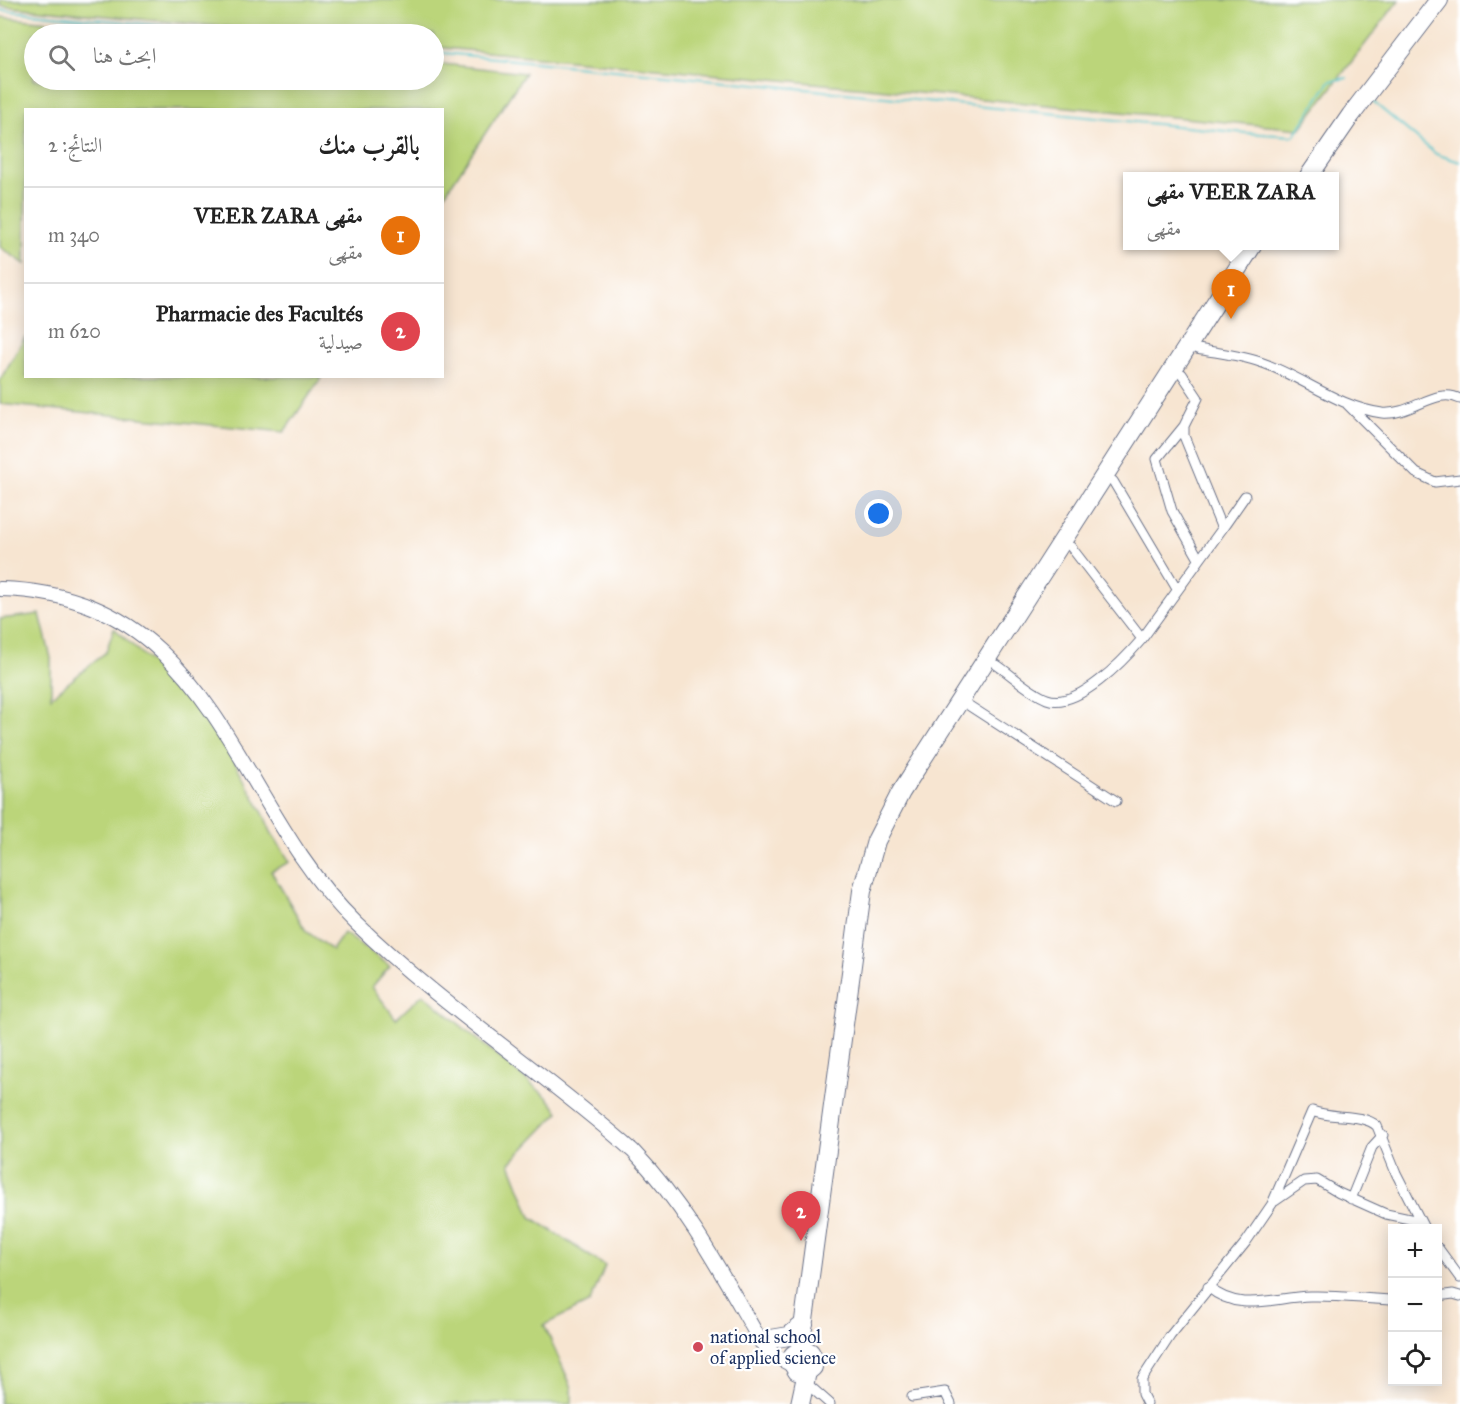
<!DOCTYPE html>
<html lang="ar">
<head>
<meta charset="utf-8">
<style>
	:root { --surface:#fff; --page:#f2f2f2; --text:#222; --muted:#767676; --line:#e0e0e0; --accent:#db2777 }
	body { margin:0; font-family:"IM FELL Great Primer",Amiri,serif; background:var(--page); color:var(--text); direction:rtl }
	.controls { position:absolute; right:18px; bottom:18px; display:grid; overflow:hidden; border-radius:0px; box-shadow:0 3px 15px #0003 }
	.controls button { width:54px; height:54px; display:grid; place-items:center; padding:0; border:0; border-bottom:2px solid var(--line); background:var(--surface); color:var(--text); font:30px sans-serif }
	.you { position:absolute; left:879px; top:514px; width:21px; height:21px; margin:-15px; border:4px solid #fff; border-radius:50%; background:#1a73e8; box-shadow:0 0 0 9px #1a73e833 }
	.badge { display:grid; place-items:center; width:39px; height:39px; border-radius:50%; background:var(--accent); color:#fff; font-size:20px; font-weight:700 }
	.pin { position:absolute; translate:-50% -50px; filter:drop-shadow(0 2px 3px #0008) }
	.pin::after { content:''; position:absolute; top:32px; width:21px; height:18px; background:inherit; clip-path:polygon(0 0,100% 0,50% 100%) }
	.popup { position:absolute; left:1123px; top:172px; width:216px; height:78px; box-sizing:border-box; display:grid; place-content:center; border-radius:0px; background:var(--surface); filter:drop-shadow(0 2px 4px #0005); font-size:20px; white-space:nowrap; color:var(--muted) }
	.popup b { font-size:22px; color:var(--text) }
	.popup::after { content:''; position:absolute; left:50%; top:100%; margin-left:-12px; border:12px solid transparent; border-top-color:var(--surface) }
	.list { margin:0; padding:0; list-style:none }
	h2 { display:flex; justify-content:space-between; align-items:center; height:78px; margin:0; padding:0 24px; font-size:26px }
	h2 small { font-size:20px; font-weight:400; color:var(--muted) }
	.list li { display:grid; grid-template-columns:39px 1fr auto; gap:18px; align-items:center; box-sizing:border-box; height:96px; padding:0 24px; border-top:2px solid var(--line) }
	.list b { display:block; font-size:22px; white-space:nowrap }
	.list p { margin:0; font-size:20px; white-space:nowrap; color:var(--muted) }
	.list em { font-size:20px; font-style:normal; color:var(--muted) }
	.icon { flex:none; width:33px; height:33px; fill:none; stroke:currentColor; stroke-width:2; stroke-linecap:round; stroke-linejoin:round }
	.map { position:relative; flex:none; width:1460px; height:1404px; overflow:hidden; direction:ltr }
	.search { position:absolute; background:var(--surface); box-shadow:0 3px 15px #0003; left:24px; top:24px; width:420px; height:66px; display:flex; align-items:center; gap:15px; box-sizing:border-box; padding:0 21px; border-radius:33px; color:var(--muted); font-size:22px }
	.panel { position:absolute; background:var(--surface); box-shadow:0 3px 15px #0003; left:24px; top:108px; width:420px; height:270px; border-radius:0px; direction:rtl }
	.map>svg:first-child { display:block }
	.green { fill:#bbd57a; stroke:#6b826c; stroke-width:1.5 }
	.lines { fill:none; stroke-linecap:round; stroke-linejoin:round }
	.stream { stroke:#56c4cb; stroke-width:2 }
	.street-casing { stroke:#686f86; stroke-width:11 }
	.secondary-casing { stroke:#686f86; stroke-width:16 }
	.highway-casing { stroke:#686f86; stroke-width:20 }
	.street { stroke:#fff; stroke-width:9 }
	.secondary { stroke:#fff; stroke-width:14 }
	.highway { stroke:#fff; stroke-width:18 }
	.poi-dot { fill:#d1495b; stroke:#fff; stroke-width:2 }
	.labels { text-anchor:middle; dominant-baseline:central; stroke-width:4.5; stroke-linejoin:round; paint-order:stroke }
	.poi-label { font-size:18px; fill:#1b2f5e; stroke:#fff; text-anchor:start }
</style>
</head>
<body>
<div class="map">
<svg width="1460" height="1404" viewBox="0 0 1460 1404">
	<rect width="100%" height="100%" fill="#fff"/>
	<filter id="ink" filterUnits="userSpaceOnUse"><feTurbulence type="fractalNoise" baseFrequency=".0167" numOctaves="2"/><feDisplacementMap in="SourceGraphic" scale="12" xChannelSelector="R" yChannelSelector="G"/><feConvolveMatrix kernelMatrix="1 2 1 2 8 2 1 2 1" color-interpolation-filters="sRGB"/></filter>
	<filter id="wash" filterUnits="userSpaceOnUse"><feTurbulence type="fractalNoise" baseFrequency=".008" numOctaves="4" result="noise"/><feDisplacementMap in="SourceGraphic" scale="24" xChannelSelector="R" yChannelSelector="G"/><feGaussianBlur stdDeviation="1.35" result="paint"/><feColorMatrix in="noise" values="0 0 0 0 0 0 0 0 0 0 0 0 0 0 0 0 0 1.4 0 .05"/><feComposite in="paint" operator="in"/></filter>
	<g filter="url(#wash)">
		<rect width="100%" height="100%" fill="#f7e5d1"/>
		<path class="green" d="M0 0H1399L1300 129 434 47V34H300L0 6Z
			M0 17 164 34H34V80H434V63L525 73 443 197 442 110H26L25 264 0 247Z
			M25 337 26 376 322 377 284 432 0 404V380Z
			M40 614 51 658V697L106 652 114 628 211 719 264 815 271 832 290 862 271 871 306 931 332 950 344 933 390 966 372 987 396 1019 423 994 548 1098 559 1112 510 1163 531 1217 605 1266 590 1302 544 1325 572 1388V1404H0V619Z"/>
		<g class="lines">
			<path class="stream" d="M0 10 249 34
				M434 52 1246 133 1294 136 1330 81 1347 78
				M1372 101 1436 154 1460 162"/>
		</g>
	</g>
	<g filter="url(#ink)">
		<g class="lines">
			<g class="street-casing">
				<path id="street" d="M1197 349C1218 353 1240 355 1260 362 1302 376 1337 407 1382 413 1411 416 1436 386 1460 399
					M1347 404 1416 473 1435 482 1460 479
					M1184 426 1157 459 1172 511 1199 559
					M1113 481 1177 589
					M1222 529 1245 496
					M1071 547 1142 639 1222 529 1184 436V426L1198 398 1182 374
					M997 665C1012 675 1029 692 1047 699 1077 710 1125 659 1142 639
					M968 705 1116 801
					M1351 1199 1372 1147 1383 1135
					M1275 1201 1304 1181 1317 1180 1339 1193 1386 1214 1419 1221
					M1438 1248 1460 1278
					M1208 1287C1240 1314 1273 1297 1310 1296 1337 1295 1365 1299 1392 1300
					M1438 1296 1453 1294 1460 1296
					M805 1382 830 1404
					M912 1397 945 1392 951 1404
					M1147 1404 1142 1394V1379L1170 1336 1246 1242 1272 1204 1312 1111C1333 1119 1362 1113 1377 1126L1396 1173 1424 1228"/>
			</g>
			<g class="secondary-casing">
				<path id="secondary" d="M0 589C216 594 232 803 356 923 441 1006 544 1072 633 1151 687 1207 723 1276 761 1342L775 1356 792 1365"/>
			</g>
			<g class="highway-casing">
				<path id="highway" d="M1309 176 1351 115 1439 0
					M771 1339 789 1336 804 1324
					M800 1350 810 1352 814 1359 813 1367 807 1372 797 1371 791 1361 793 1355 800 1350 862 891 876 841 901 792 1252 246
					M800 1404 807 1372"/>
			</g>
			<use href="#street" class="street"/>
			<use href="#secondary" class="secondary"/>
			<use href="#highway" class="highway"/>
		</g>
	</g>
	<circle class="poi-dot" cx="698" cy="1347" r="6"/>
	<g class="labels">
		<g class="poi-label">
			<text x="710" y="1337">national school<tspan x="710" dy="21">of applied science</tspan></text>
		</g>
	</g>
</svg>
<div class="controls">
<button>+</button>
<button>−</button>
<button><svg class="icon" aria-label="locate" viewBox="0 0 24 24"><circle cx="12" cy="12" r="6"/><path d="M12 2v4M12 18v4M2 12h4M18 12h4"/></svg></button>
</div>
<div class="you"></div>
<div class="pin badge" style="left:1231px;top:319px;background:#e8710a">1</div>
<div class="popup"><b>مقهى VEER ZARA</b>مقهى</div>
<div class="pin badge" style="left:801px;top:1241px;background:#e0444e">2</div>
<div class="search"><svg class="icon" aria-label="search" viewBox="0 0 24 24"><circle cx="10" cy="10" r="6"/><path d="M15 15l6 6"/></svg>ابحث هنا</div>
<section class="panel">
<h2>بالقرب منك<small>النتائج: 2</small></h2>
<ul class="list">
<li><span class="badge" style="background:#e8710a">1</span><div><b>مقهى VEER ZARA</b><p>مقهى</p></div><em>340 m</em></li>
<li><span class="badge" style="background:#e0444e">2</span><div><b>Pharmacie des Facultés</b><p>صيدلية</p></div><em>620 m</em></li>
</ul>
</section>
</div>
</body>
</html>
